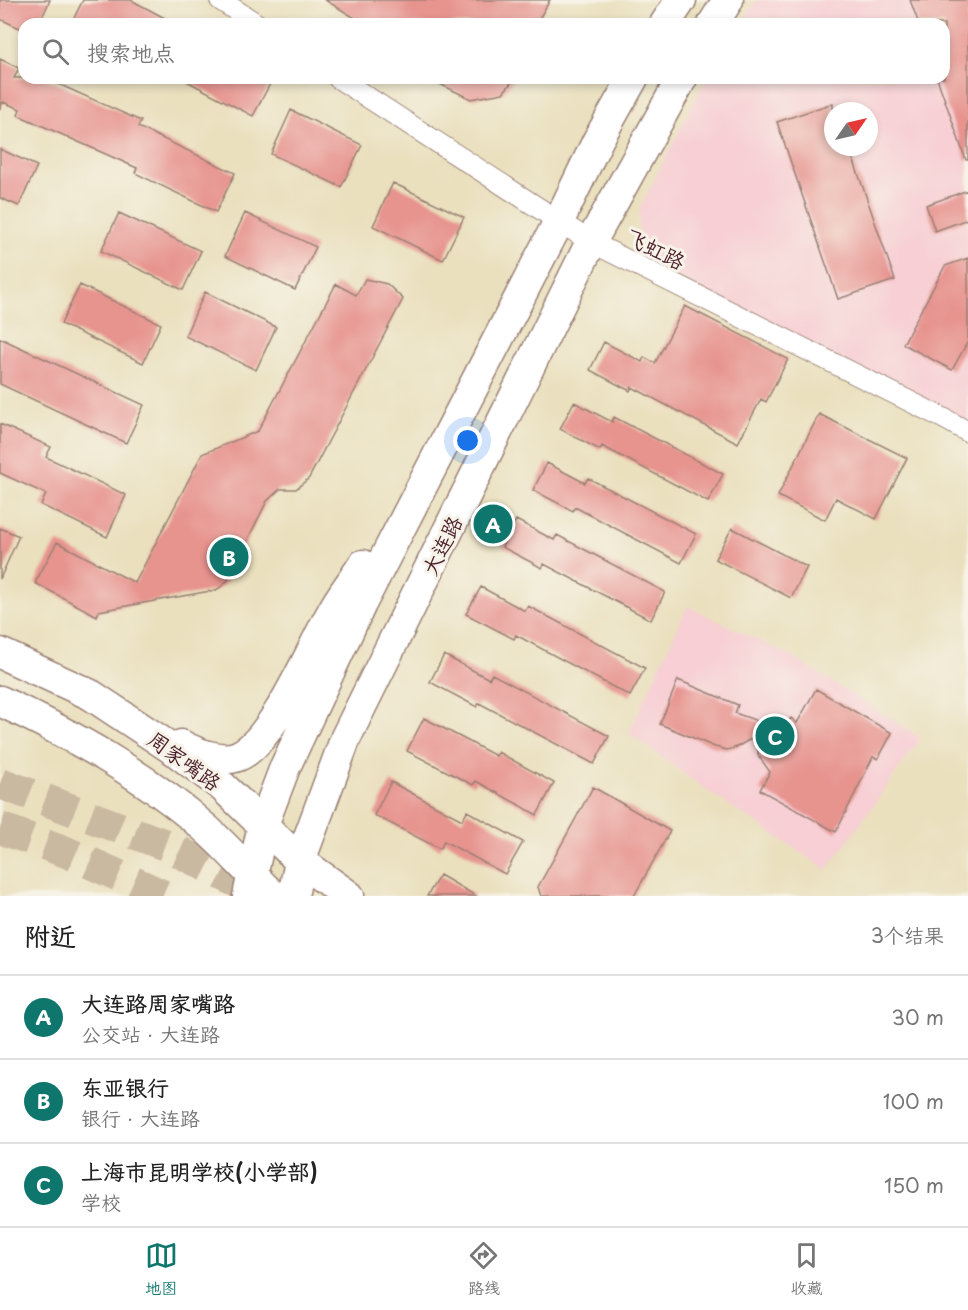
<!DOCTYPE html>
<html lang="zh">
<head>
<meta charset="utf-8">
<style>
	:root { --surface:#fff; --page:#f2f2f2; --text:#222; --muted:#767676; --line:#e0e0e0; --accent:#0f766e }
	body { margin:0; font-family:"Playpen Sans","LXGW WenKai TC",sans-serif; background:var(--page); color:var(--text) }
	.compass { position:absolute; left:824px; top:102px; width:54px; height:54px; border-radius:50%; background:var(--surface); box-shadow:0 3px 9px #0003; rotate:56deg }
	.you { position:absolute; left:468px; top:441px; width:21px; height:21px; margin:-15px; border:4px solid #fff; border-radius:50%; background:#1a73e8; box-shadow:0 0 0 9px #1a73e833 }
	.badge { display:grid; place-items:center; width:39px; height:39px; border-radius:50%; background:var(--accent); color:#fff; font-size:20px; font-weight:700 }
	.pin { position:absolute; translate:-50% -50%; border:3px solid #fff; box-shadow:0 2px 6px #0006 }
	.list { margin:0; padding:0; list-style:none }
	h2 { display:flex; justify-content:space-between; align-items:center; height:78px; margin:0; padding:0 24px; font-size:26px }
	h2 small { font-size:20px; font-weight:400; color:var(--muted) }
	.list li { display:grid; grid-template-columns:39px 1fr auto; gap:18px; align-items:center; box-sizing:border-box; height:84px; padding:0 24px; border-top:2px solid var(--line) }
	.list b { display:block; font-size:22px; white-space:nowrap }
	.list p { margin:0; font-size:20px; white-space:nowrap; color:var(--muted) }
	.list em { font-size:20px; font-style:normal; color:var(--muted) }
	.icon { flex:none; width:33px; height:33px; fill:none; stroke:currentColor; stroke-width:2; stroke-linecap:round; stroke-linejoin:round }
	.map { position:relative; flex:none; width:968px; height:896px; overflow:hidden }
	.search { position:absolute; background:var(--surface); box-shadow:0 3px 9px #0003; left:18px; right:18px; top:18px; height:66px; display:flex; align-items:center; gap:15px; box-sizing:border-box; padding:0 21px; border-radius:18px; color:var(--muted); font-size:22px }
	.sheet { height:330px; background:var(--surface) }
	nav { display:flex; justify-content:space-around; align-items:center; box-sizing:border-box; height:84px; border-top:2px solid var(--line); background:var(--surface); font-size:16px; color:var(--muted) }
	nav a { display:grid; justify-items:center; gap:3px }
	nav .on { color:var(--accent) }
	.map>svg:first-child { display:block }
	.built { fill:#f7cfd4; fill-rule:evenodd }
	.building { fill:#e7938e }
	.lines { fill:none; stroke-linecap:round; stroke-linejoin:round }
	.trunk-tunnel { stroke:#cab9a1; stroke-width:32; stroke-dasharray:32 16; stroke-linecap:butt }
	.minor-casing { stroke:#9a8074; stroke-width:22 }
	.primary-casing { stroke:#9a8074; stroke-width:33 }
	.minor { stroke:#fff; stroke-width:20 }
	.primary { stroke:#fff; stroke-width:30 }
	.labels { text-anchor:middle; dominant-baseline:central; stroke-width:6; stroke-linejoin:round; paint-order:stroke }
	.street-label { font-size:21px; fill:#4a1f2b; stroke:#f7f3e8 }
</style>
</head>
<body>
<div class="map">
<svg width="968" height="896" viewBox="0 0 968 896">
	<rect width="100%" height="100%" fill="#f7f3e8"/>
	<filter id="ink" filterUnits="userSpaceOnUse"><feTurbulence type="fractalNoise" baseFrequency=".0167" numOctaves="2"/><feDisplacementMap in="SourceGraphic" scale="12" xChannelSelector="R" yChannelSelector="G"/><feConvolveMatrix kernelMatrix="1 2 1 2 8 2 1 2 1" color-interpolation-filters="sRGB"/></filter>
	<filter id="wash" filterUnits="userSpaceOnUse"><feTurbulence type="fractalNoise" baseFrequency=".008" numOctaves="4" result="noise"/><feDisplacementMap in="SourceGraphic" scale="24" xChannelSelector="R" yChannelSelector="G"/><feGaussianBlur stdDeviation="1.35" result="paint"/><feColorMatrix in="noise" values="0 0 0 0 0 0 0 0 0 0 0 0 0 0 0 0 0 1.4 0 .05"/><feComposite in="paint" operator="in"/></filter>
	<g filter="url(#wash)">
		<rect width="100%" height="100%" fill="#eae0be"/>
		<path class="built" d="M757 0H968V424L663 272 648 253 639 228V210L706 78H944V24H741ZM833 111H869V147H833Z
			M687 606 791 656 921 738 827 870 706 790 629 733Z"/>
		<g id="blocks">
			<path class="building" d="M0 0H50L39 24H24V30L0 19Z
				M83 0H131L176 24H81L73 20Z
				M325 0H550L536 24H365Z
				M910 0H968V160H966L937 78H944V24H919Z
				M0 59 19 68 14 78H45L141 121 138 127 235 173 216 212 135 173 137 168 18 115 20 109 3 102 0 109Z
				M181 78H273L253 116Z
				M427 78H515L503 93 471 99Z
				M833 103V147H849L895 280 838 299 777 122Z
				M291 110 362 145 341 187 271 154Z
				M0 149 37 166 19 206 0 198Z
				M393 183 464 217 443 260 373 226Z
				M968 190V219L935 231 926 205Z
				M119 213 201 251 183 290 101 251Z
				M245 213 316 247 295 290 225 256Z
				M968 258V341L952 370 903 344 945 266Z
				M365 279 387 284 403 299 309 478 296 489H280L267 501 227 581 221 587 216 590 99 611 97 616 35 583 57 542 135 583 202 454 258 431 336 284 356 295Z
				M80 285 161 324 143 363 61 324Z
				M205 292 276 327 256 370 185 336Z
				M685 306 788 359 766 402 761 399 738 443 632 387 630 391 590 370 604 342 642 362 644 357 655 363Z
				M0 338 144 405 126 443 0 384Z
				M574 402 612 422 614 417 723 474 708 502 602 446 600 450 560 429Z
				M819 414 907 458 876 519 836 498 825 520 778 496Z
				M0 424 51 447 46 457 126 495 107 537 41 505 46 494 0 473Z
				M547 463 585 483 588 478 696 534 681 563 575 507 573 511 533 490Z
				M516 520 554 540 557 535 665 592 651 620 544 564 542 568 502 547Z
				M0 528 19 536 0 579Z
				M732 528 807 567 791 598 715 559Z
				M481 587 525 611 528 606 645 668 630 696 516 635 514 639 466 614Z
				M444 655 489 679 492 674 609 736 594 764 479 703 477 707 430 682Z
				M678 680 738 705 735 713 783 730 791 718 797 723 816 689 892 733 878 759 873 757 836 832 760 790 770 772 758 755 759 734 737 747 727 750 715 747 660 724Z
				M424 718 496 756 498 752 554 783 537 815 476 781 473 785 407 751Z
				M391 782 462 820 467 811 523 842 505 874 444 841 440 849 374 815Z
				M593 787 670 831 634 896H541L538 887Z
				M440 875 476 896H427Z"/>
		</g>
	</g>
	<g filter="url(#ink)">
		<use href="#blocks" fill-opacity="0" stroke="#9a8074" stroke-width="1.5"/>
		<g class="lines">
			<path class="trunk-tunnel" d="M0 783 168 846 264 896
				M0 828 66 852 164 896"/>
			<g class="minor-casing">
				<path id="minor" d="M220 0 257 24
					M338 78 591 242 945 419 968 432"/>
			</g>
			<g class="primary-casing">
				<path id="primary" d="M665 24 681 0
					M713 24 728 0
					M0 653 91 695 177 752 223 787 300 861 349 896
					M0 701C72 735 145 775 205 828 229 849 250 874 273 896
					M181 745C196 753 221 763 238 756 274 742 314 642 335 607 343 593 354 579 363 565
					M248 896 263 825 285 767 361 604 558 223 598 140 633 78
					M293 896 300 861 346 737 591 242 682 78"/>
			</g>
			<use href="#minor" class="minor"/>
			<use href="#primary" class="primary"/>
		</g>
	</g>
	<g class="labels">
		<g class="street-label">
			<text transform="translate(656 248) rotate(27)">飞虹路</text>
			<text transform="translate(441 545) rotate(-64)">大连路</text>
			<text transform="translate(185 760) rotate(36)">周家嘴路</text>
		</g>
	</g>
</svg>
<svg class="compass" viewBox="-18 -18 36 36"><path d="M0-13l5 13h-10z" fill="#e53935"/><path d="M0 13l5-13h-10z" fill="#767676"/></svg>
<div class="you"></div>
<div class="pin badge" style="left:493px;top:524px">A</div>
<div class="pin badge" style="left:229px;top:557px">B</div>
<div class="pin badge" style="left:775px;top:736px">C</div>
<div class="search"><svg class="icon" aria-label="search" viewBox="0 0 24 24"><circle cx="10" cy="10" r="6"/><path d="M15 15l6 6"/></svg>搜索地点</div>
</div>
<section class="sheet">
<h2>附近<small>3个结果</small></h2>
<ul class="list">
<li><span class="badge">A</span><div><b>大连路周家嘴路</b><p>公交站 · 大连路</p></div><em>30 m</em></li>
<li><span class="badge">B</span><div><b>东亚银行</b><p>银行 · 大连路</p></div><em>100 m</em></li>
<li><span class="badge">C</span><div><b>上海市昆明学校(小学部)</b><p>学校</p></div><em>150 m</em></li>
</ul>
</section>
<nav>
<a class="on"><svg class="icon" aria-label="map" viewBox="0 0 24 24"><path d="M3 6l6-2 6 2 6-2v14l-6 2-6-2-6 2zM9 4v14M15 6v14"/></svg>地图</a>
<a><svg class="icon" aria-label="directions" viewBox="0 0 24 24"><path d="M12 3l9 9-9 9-9-9zM9 14v-3h6M13 9l2 2-2 2"/></svg>路线</a>
<a><svg class="icon" aria-label="saved" viewBox="0 0 24 24"><path d="M7 4h10v16l-5-4-5 4z"/></svg>收藏</a>
</nav>
</body>
</html>
